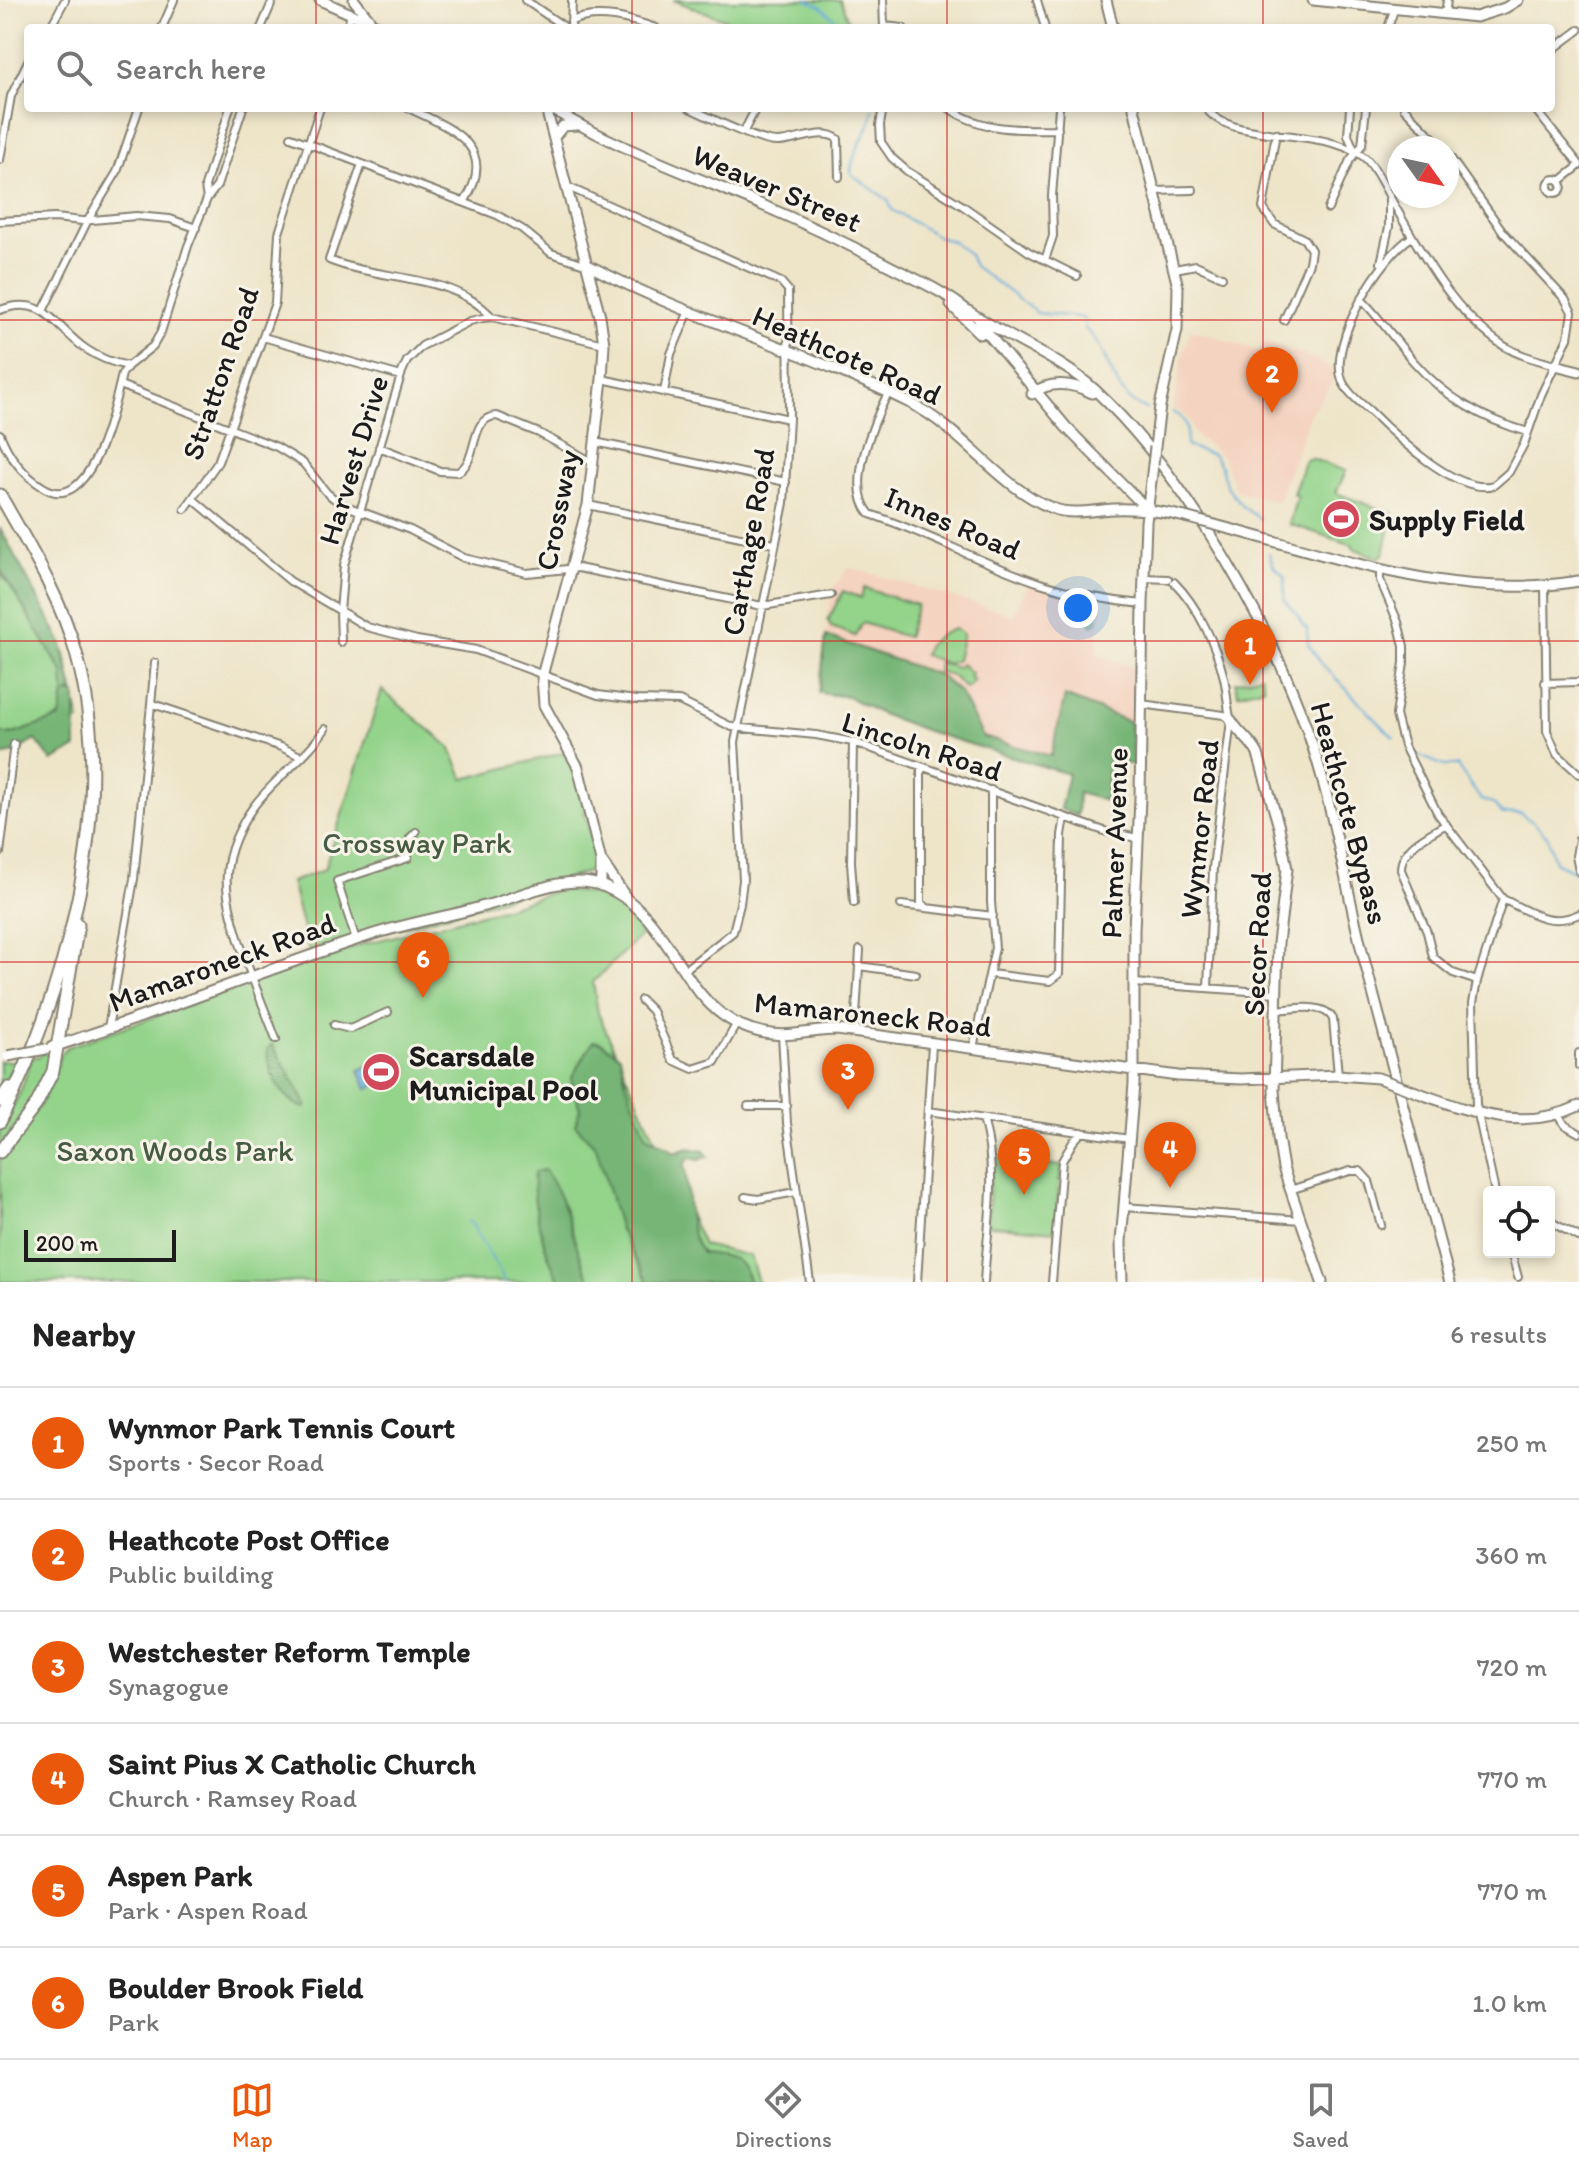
<!DOCTYPE html>
<html lang="en">
<head>
<meta charset="utf-8">
<style>
	:root { --surface:#fff; --page:#f6f6f6; --text:#222; --muted:#767676; --line:#e0e0e0; --accent:#ea580c }
	body { margin:0; font-family:Itim,sans-serif; background:var(--page); color:var(--text) }
	.controls { position:absolute; right:24px; bottom:24px; display:grid; overflow:hidden; border-radius:8px; box-shadow:0 4px 12px #0003 }
	.controls button { width:72px; height:72px; display:grid; place-items:center; padding:0; border:0; border-bottom:2px solid var(--line); background:var(--surface); color:var(--text); font:40px sans-serif }
	.compass { position:absolute; left:1387px; top:136px; width:72px; height:72px; border-radius:50%; background:var(--surface); box-shadow:0 4px 12px #0003; rotate:123deg }
	.scale { position:absolute; left:24px; bottom:20px; width:152px; box-sizing:border-box; padding-left:8px; border:4px solid #1c1c1c; border-top:0; font-size:22px; line-height:28px; white-space:nowrap; color:#1c1c1c; -webkit-text-stroke:6px #f7f3e8; paint-order:stroke }
	.you { position:absolute; left:1078px; top:608px; width:28px; height:28px; margin:-20px; border:6px solid #fff; border-radius:50%; background:#1a73e8; box-shadow:0 0 0 12px #1a73e833 }
	.badge { display:grid; place-items:center; width:52px; height:52px; border-radius:50%; background:var(--accent); color:#fff; font-size:26px; font-weight:700 }
	.pin { position:absolute; translate:-50% -66px; filter:drop-shadow(0 2px 4px #0008) }
	.pin::after { content:''; position:absolute; top:42px; width:28px; height:24px; background:inherit; clip-path:polygon(0 0,100% 0,50% 100%) }
	.list { margin:0; padding:0; list-style:none }
	h2 { display:flex; justify-content:space-between; align-items:center; height:104px; margin:0; padding:0 32px; font-size:34px }
	h2 small { font-size:26px; font-weight:400; color:var(--muted) }
	.list li { display:grid; grid-template-columns:52px 1fr auto; gap:24px; align-items:center; box-sizing:border-box; height:112px; padding:0 32px; border-top:2px solid var(--line) }
	.list b { display:block; font-size:30px; white-space:nowrap }
	.list p { margin:0; font-size:26px; white-space:nowrap; color:var(--muted) }
	.list em { font-size:26px; font-style:normal; color:var(--muted) }
	.icon { flex:none; width:44px; height:44px; fill:none; stroke:currentColor; stroke-width:2; stroke-linecap:round; stroke-linejoin:round }
	.map { position:relative; flex:none; width:1579px; height:1282px; overflow:hidden }
	.search { position:absolute; background:var(--surface); box-shadow:0 4px 12px #0003; left:24px; right:24px; top:24px; height:88px; display:flex; align-items:center; gap:20px; box-sizing:border-box; padding:0 28px; border-radius:8px; color:var(--muted); font-size:30px }
	.sheet { height:776px; background:var(--surface) }
	nav { display:flex; justify-content:space-around; align-items:center; box-sizing:border-box; height:112px; border-top:2px solid var(--line); background:var(--surface); font-size:22px; color:var(--muted) }
	nav a { display:grid; justify-items:center; gap:4px }
	nav .on { color:var(--accent) }
	.map>svg:first-child { display:block }
	.built { fill:#f4d3c0 }
	.green { fill:#93d38a; stroke:#587853; stroke-width:2 }
	.forest { fill:#76b576; stroke:#496849; stroke-width:2 }
	.water { fill:#63abda; stroke:#40647b; stroke-width:2 }
	.lines { fill:none; stroke-linecap:round; stroke-linejoin:round }
	.stream { stroke:#63abda; stroke-width:2 }
	.street-casing { stroke:#858072; stroke-width:10 }
	.secondary-casing { stroke:#858072; stroke-width:13 }
	.highway-casing { stroke:#858072; stroke-width:15 }
	.street { stroke:#fff; stroke-width:6 }
	.secondary { stroke:#fff; stroke-width:9 }
	.highway { stroke:#fff; stroke-width:11 }
	.secondary-bridge-casing { stroke:#858072; stroke-width:13; stroke-linecap:butt }
	.secondary-bridge { stroke:#fff; stroke-width:9 }
	.grid { fill:none; stroke:#d62828; stroke-width:2; stroke-opacity:0.55 }
	.labels { text-anchor:middle; dominant-baseline:central; stroke-width:6; stroke-linejoin:round; paint-order:stroke }
	.street-label { font-size:30px; fill:#1c1c1c; stroke:#f7f3e8 }
	.poi-label { font-size:30px; font-weight:bold; fill:#1c1c1c; stroke:#f7f3e8; text-anchor:start }
	.park-label { font-size:30px; fill:#465c42; stroke:#f7f3e8 }
</style>
</head>
<body>
<div class="map">
<svg width="1579" height="1282" viewBox="0 0 1579 1282">
	<rect width="100%" height="100%" fill="#f7f3e8"/>
	<filter id="ink" filterUnits="userSpaceOnUse"><feTurbulence type="fractalNoise" baseFrequency=".0125" numOctaves="2"/><feDisplacementMap in="SourceGraphic" scale="16" xChannelSelector="R" yChannelSelector="G"/><feConvolveMatrix kernelMatrix="1 2 1 2 8 2 1 2 1" color-interpolation-filters="sRGB"/></filter>
	<filter id="wash" filterUnits="userSpaceOnUse"><feTurbulence type="fractalNoise" baseFrequency=".006" numOctaves="4" result="noise"/><feDisplacementMap in="SourceGraphic" scale="32" xChannelSelector="R" yChannelSelector="G"/><feGaussianBlur stdDeviation="1.8" result="paint"/><feColorMatrix in="noise" values="0 0 0 0 0 0 0 0 0 0 0 0 0 0 0 0 0 1.4 0 .05"/><feComposite in="paint" operator="in"/></filter>
	<g filter="url(#wash)">
		<rect width="100%" height="100%" fill="#eee5c9"/>
		<path class="built" d="M1191 329 1259 351 1264 341 1302 354 1336 370 1330 387 1310 414 1278 502 1235 490 1224 458 1195 435 1189 420 1182 412 1173 409 1183 352Z
			M849 567 1013 615 1029 582 1104 604 1096 653 1134 668 1130 722 1066 696 1051 756 983 737 960 693 939 675 826 636 831 591Z"/>
		<path class="green" d="M673 0H840L851 28H748Z
			M1310 458 1346 471 1336 493 1393 514 1384 554 1378 558 1353 548V545L1289 524 1297 496 1293 494 1304 462Z
			M0 573 65 654 80 721 0 736Z
			M864 588 917 605 907 637 862 623 855 636 831 627 828 620 843 591 861 598Z
			M1071 600 1100 608 1097 622 1092 625 1087 617 1088 611 1069 608Z
			M954 629 963 634 957 660 949 664 923 655C930 639 938 635 954 629Z
			M939 663 957 668 961 664 971 673 969 677 974 680 966 689 951 675 937 671Z
			M1261 675 1264 687 1238 694 1235 682Z
			M382 690 450 747 464 779 566 752 577 777 598 869 457 912 309 952 291 882 324 870Z
			M559 890C598 893 620 898 648 928L593 982 598 1013 703 1245 750 1256 758 1282H0V1157L41 1104 61 1054 67 1047 364 944 505 908Z
			M43 1052 51 1056 52 1060 42 1089 0 1148V1132L20 1092 32 1058 40 1056Z
			M0 1061H15L0 1093Z
			M991 1156 1061 1166 1055 1231 988 1225Z"/>
		<path class="forest" d="M0 528 61 641 73 692 67 694H76V748L52 761 36 740 10 754 0 756V732L10 735 60 718 64 694 63 673 0 569Z
			M826 636 939 675 960 693 983 737 1051 756 1065 696 1130 722 1134 765 1109 760 1105 801 1078 793 1077 816 1060 809 1068 774 930 732 881 714 849 697 819 693Z
			M593 1041 600 1042 620 1055 626 1083 647 1137 664 1145 674 1153 688 1148 704 1151 708 1156 700 1160 689 1158 684 1165C691 1193 684 1231 702 1253 728 1256 741 1255 750 1282H648L620 1230 596 1147 575 1125 580 1109 571 1079Z
			M272 1044 307 1105 305 1108C282 1101 269 1074 267 1050Z
			M544 1170C569 1202 573 1246 591 1282H561C544 1255 531 1203 534 1172Z"/>
		<path class="water" d="M395 1054 403 1073 367 1089 359 1070Z"/>
		<g class="lines">
			<path class="stream" d="M807 0 819 5 845 28
				M873 108C872 131 850 151 851 174L888 200 892 210 939 237 953 242 968 253 974 266 1037 313 1079 317 1085 320 1084 328C1109 345 1111 400 1146 409
				M1173 412C1190 421 1187 430 1186 446L1213 455 1221 467 1226 485 1243 507 1260 519
				M1269 553 1273 565 1285 577 1284 599 1297 614 1303 626 1307 628 1308 644 1322 664 1394 738
				M1413 753 1444 766H1457C1465 778 1473 788 1481 800L1493 803 1502 814 1520 813 1534 823 1548 837 1555 862 1575 872
				M468 1222H471C480 1243 496 1261 505 1282"/>
		</g>
	</g>
	<g filter="url(#ink)">
		<g class="lines">
			<g class="street-casing">
				<path id="street" d="M525 0 566 28
					M883 0 884 28
					M1037 0 1045 28
					M1445 15 1447 0
					M571 21C599 10 629 19 656 28
					M884 26 903 28
					M50 28 65 0
					M162 28 174 0
					M261 28 273 0
					M347 28 351 14
					M571 28 572 0
					M1388 28 1394 10
					M1551 51 1579 30
					M408 108C451 128 499 146 465 201
					M689 108C709 117 758 142 777 142 796 142 821 127 838 139L839 177
					M883 108 880 125 881 142 892 158 907 171 963 206 1029 252 1077 276
					M949 108C980 131 1021 130 1058 129
					M1206 108C1231 145 1321 125 1364 157 1375 165 1388 195 1396 208 1424 258 1455 314 1504 346 1520 356 1538 360 1555 365
					M1350 108 1348 135 1355 152
					M1404 108 1443 148
					M1534 108 1579 164
					M744 131 756 108
					M1276 133 1263 208 1274 224 1304 239 1311 250 1309 263 1284 320
					M291 137 497 215 522 229 551 253 588 265
					M0 160 11 96 28 61
					M362 164 329 260C383 282 451 272 492 317
					M1548 186a7 7 0 1 1 14 0a7 7 0 1 1-14 0Z
					M1560 181 1579 166
					M568 187 781 282 788 290 789 419 784 503 735 742 743 880 740 904 733 932 683 971
					M1154 191 1193 190
					M207 199 205 186 230 108
					M1328 209 1350 160 1362 145 1366 108
					M0 221 55 218 82 221 136 216 170 219 196 228
					M1412 237C1381 256 1328 342 1342 380 1347 393 1361 403 1371 412 1394 435 1458 496 1494 485L1509 472 1524 444 1541 395 1568 338 1572 312 1565 299 1504 233 1447 153
					M1045 260 1053 236 1052 196 1059 108
					M1381 263 1389 227V199
					M1175 269 1196 265 1222 277
					M1362 300C1381 319 1396 342 1414 362 1446 398 1482 419 1528 432
					M0 310C46 294 54 327 86 349 99 358 113 363 128 366
					M43 311 88 220 117 172 139 108
					M263 337 401 376
					M602 379 789 419
					M120 385 277 447 303 463 327 493 341 504 410 530 464 558 527 573 578 568 762 606 831 595
					M664 392 671 354 689 311
					M888 393C874 421 845 486 870 514 928 533 982 564 1040 583 1073 594 1109 601 1143 604
					M0 434C9 457 22 474 43 487 92 518 115 403 122 374L128 366 153 346 161 332 188 246 207 199 217 186 243 108
					M595 442 786 482
					M379 447 440 471 458 472C480 460 468 417 497 416L539 433 594 463
					M193 499 290 581 367 627 417 640 476 650 598 695 636 700 679 701 732 727 816 735 853 742 1107 832 1138 838
					M588 505 774 544
					M185 509 218 462 275 303 279 233 320 108
					M1380 570V580L1398 622 1404 646V663L1396 715 1404 746 1438 814 1503 899 1477 981 1473 1003 1476 1105 1495 1192
					M1144 578 1168 579
					M1174 582C1198 606 1216 645 1224 678 1227 691 1227 704 1230 717
					M1545 586 1547 731 1557 754 1579 774
					M341 642 340 611 344 565 402 372 407 361 422 346 470 321 483 318 492 317 604 344
					M1545 683 1579 682
					M153 704 281 747 302 757
					M1141 704 1224 715 1231 720 1213 868 1208 988
					M853 742 851 862 854 903
					M921 766V903L925 906
					M1446 824C1429 835 1400 847 1401 870L1427 932 1433 957 1453 973 1477 981
					M1579 839 1576 856 1579 871
					M0 853 14 744
					M1503 899C1528 911 1549 928 1579 914
					M901 905 993 916
					M356 940 337 881 408 858 410 838 416 832
					M859 966 916 974
					M990 974 1050 981 1059 974 1062 835 1065 817
					M1134 983 1277 993
					M641 1000 652 1011 673 1060 693 1069 715 1062 737 1023
					M1277 1010C1294 1009 1324 1002 1333 1019L1338 1075
					M334 1025 350 1029 388 1012
					M108 1028 134 879 155 663
					M855 1032 860 950
					M782 1035 787 1123 810 1282
					M276 1039C261 998 223 915 227 874 228 851 240 825 254 806 275 778 305 759 325 729
					M973 1048 995 948 991 902V790
					M1579 1053V1066
					M748 1106H787
					M928 1111 1130 1139
					M1558 1114 1565 1125 1579 1133
					M983 1119C999 1171 987 1229 984 1282
					M1290 1190 1350 1171H1360L1369 1181 1381 1225
					M745 1197 758 1199 796 1192
					M1124 1207 1301 1220
					M1549 1221 1579 1237
					M1511 1252 1518 1277
					M917 1282 932 1044
					M1052 1282 1062 1161 1073 1142 1082 1132"/>
			</g>
			<g class="secondary-casing">
				<path id="secondary" d="M320 0 382 28
					M354 0 369 19
					M1106 0 1113 28
					M1313 0 1476 17 1505 8 1518 0
					M549 108 548 116 600 316 604 344 602 379 588 505 542 676 544 705 578 767 601 861V886
					M550 108C618 149 690 174 762 205 804 223 844 242 884 263 912 278 945 291 969 312
					M1134 108 1178 287 1177 330 1160 406 1155 447
					M555 136 563 126 577 125
					M588 265C692 320 807 351 912 404 964 431 999 487 1052 508 1071 516 1094 510 1113 509 1138 508 1161 511 1185 517
					M951 305 980 334
					M967 310C1006 338 1061 358 1095 390 1188 478 1280 638 1317 760 1336 824 1347 890 1363 955 1391 1064 1421 1173 1450 1282
					M979 323 1066 427 1148 510
					M1555 365 1579 371
					M1032 394C1049 380 1073 383 1092 393
					M1215 525C1334 556 1454 602 1579 581
					M1231 720C1239 734 1251 740 1258 754L1279 827 1287 869 1278 943 1274 1090 1278 1138 1283 1168 1322 1282
					M602 862 625 896
					M52 1047C71 1042 90 1034 109 1028 195 999 279 965 365 937 405 923 448 917 488 905 524 895 568 872 605 887 680 918 678 1017 765 1033 790 1038 813 1030 837 1030L1178 1076 1241 1079 1338 1075 1378 1078
					M1416 1092C1471 1112 1522 1133 1579 1106
					M1122 1282 1121 1242 1134 1084V930L1140 798 1143 604 1146 522 1153 465"/>
			</g>
			<g class="highway-casing">
				<path id="highway" d="M0 495C29 546 60 596 76 653 119 802 67 986 0 1122
					M0 1101 9 1088
					M0 1152 36 1105 53 1071 78 925"/>
			</g>
			<use href="#street" class="street"/>
			<use href="#secondary" class="secondary"/>
			<use href="#highway" class="highway"/>
			<g class="secondary-bridge-casing">
				<path id="secondary-bridge" d="M1153 465 1155 447
					M1185 517 1215 525
					M8 1056 46 1049
					M1378 1078 1416 1092"/>
			</g>
			<use href="#secondary-bridge" class="secondary-bridge"/>
		</g>
	</g>
	<path class="grid" d="M316 0V28M632 0V28M947 0V28M1263 0V28M316 108V1282M632 108V1282M947 108V1282M1263 108V1282M0 320H1579M0 641H1579M0 962H1579"/>
	<defs>
		<g id="stadium-disc" transform="scale(2)"><circle r="9.5" fill="#d1495b" stroke="#f7f3e8"/><path d="M0-5a6.5 5 0 1 0 0 10a6.5 5 0 1 0 0-10ZM-3.5-1.8h7v3.6h-7Z" fill="#fff"/></g>
	</defs>
	<g fill-rule="evenodd">
		<use href="#stadium-disc" x="1341" y="519"/>
		<use href="#stadium-disc" x="381" y="1072"/>
	</g>
	<g class="labels">
		<g class="street-label">
			<text transform="translate(777 188) rotate(23)">Weaver Street</text>
			<text transform="translate(847 355) rotate(24)">Heathcote Road</text>
			<text transform="translate(220 373) rotate(-71)">Stratton Road</text>
			<text transform="translate(353 460) rotate(-73)">Harvest Drive</text>
			<text transform="translate(557 510) rotate(-79)">Crossway</text>
			<text transform="translate(953 523) rotate(23)">Innes Road</text>
			<text transform="translate(748 542) rotate(-80)">Carthage Road</text>
			<text transform="translate(922 746) rotate(18)">Lincoln Road</text>
			<text transform="translate(1350 813) rotate(75)">Heathcote Bypass</text>
			<text transform="translate(1199 829) rotate(-84)">Wynmor Road</text>
			<text transform="translate(1114 843) rotate(-88)">Palmer Avenue</text>
			<text transform="translate(1257 944) rotate(-87)">Secor Road</text>
			<text transform="translate(222 962) rotate(-20)">Mamaroneck Road</text>
			<text transform="translate(873 1014) rotate(6)">Mamaroneck Road</text>
		</g>
		<g class="poi-label">
			<text x="1369" y="519">Supply Field</text>
			<text x="409" y="1055">Scarsdale<tspan x="409" dy="34">Municipal Pool</tspan></text>
		</g>
		<g class="park-label">
			<text x="417" y="842">Crossway Park</text>
			<text x="175" y="1150">Saxon Woods Park</text>
		</g>
	</g>
</svg>
<div class="controls">
<button><svg class="icon" aria-label="locate" viewBox="0 0 24 24"><circle cx="12" cy="12" r="6"/><path d="M12 2v4M12 18v4M2 12h4M18 12h4"/></svg></button>
</div>
<svg class="compass" viewBox="-18 -18 36 36"><path d="M0-13l5 13h-10z" fill="#e53935"/><path d="M0 13l5-13h-10z" fill="#767676"/></svg>
<div class="scale">200 m</div>
<div class="you"></div>
<div class="pin badge" style="left:1250px;top:685px">1</div>
<div class="pin badge" style="left:1272px;top:413px">2</div>
<div class="pin badge" style="left:848px;top:1110px">3</div>
<div class="pin badge" style="left:1170px;top:1188px">4</div>
<div class="pin badge" style="left:1024px;top:1195px">5</div>
<div class="pin badge" style="left:423px;top:998px">6</div>
<div class="search"><svg class="icon" aria-label="search" viewBox="0 0 24 24"><circle cx="10" cy="10" r="6"/><path d="M15 15l6 6"/></svg>Search here</div>
</div>
<section class="sheet">
<h2>Nearby<small>6 results</small></h2>
<ul class="list">
<li><span class="badge">1</span><div><b>Wynmor Park Tennis Court</b><p>Sports · Secor Road</p></div><em>250 m</em></li>
<li><span class="badge">2</span><div><b>Heathcote Post Office</b><p>Public building</p></div><em>360 m</em></li>
<li><span class="badge">3</span><div><b>Westchester Reform Temple</b><p>Synagogue</p></div><em>720 m</em></li>
<li><span class="badge">4</span><div><b>Saint Pius X Catholic Church</b><p>Church · Ramsey Road</p></div><em>770 m</em></li>
<li><span class="badge">5</span><div><b>Aspen Park</b><p>Park · Aspen Road</p></div><em>770 m</em></li>
<li><span class="badge">6</span><div><b>Boulder Brook Field</b><p>Park</p></div><em>1.0 km</em></li>
</ul>
</section>
<nav>
<a class="on"><svg class="icon" aria-label="map" viewBox="0 0 24 24"><path d="M3 6l6-2 6 2 6-2v14l-6 2-6-2-6 2zM9 4v14M15 6v14"/></svg>Map</a>
<a><svg class="icon" aria-label="directions" viewBox="0 0 24 24"><path d="M12 3l9 9-9 9-9-9zM9 14v-3h6M13 9l2 2-2 2"/></svg>Directions</a>
<a><svg class="icon" aria-label="saved" viewBox="0 0 24 24"><path d="M7 4h10v16l-5-4-5 4z"/></svg>Saved</a>
</nav>
</body>
</html>
